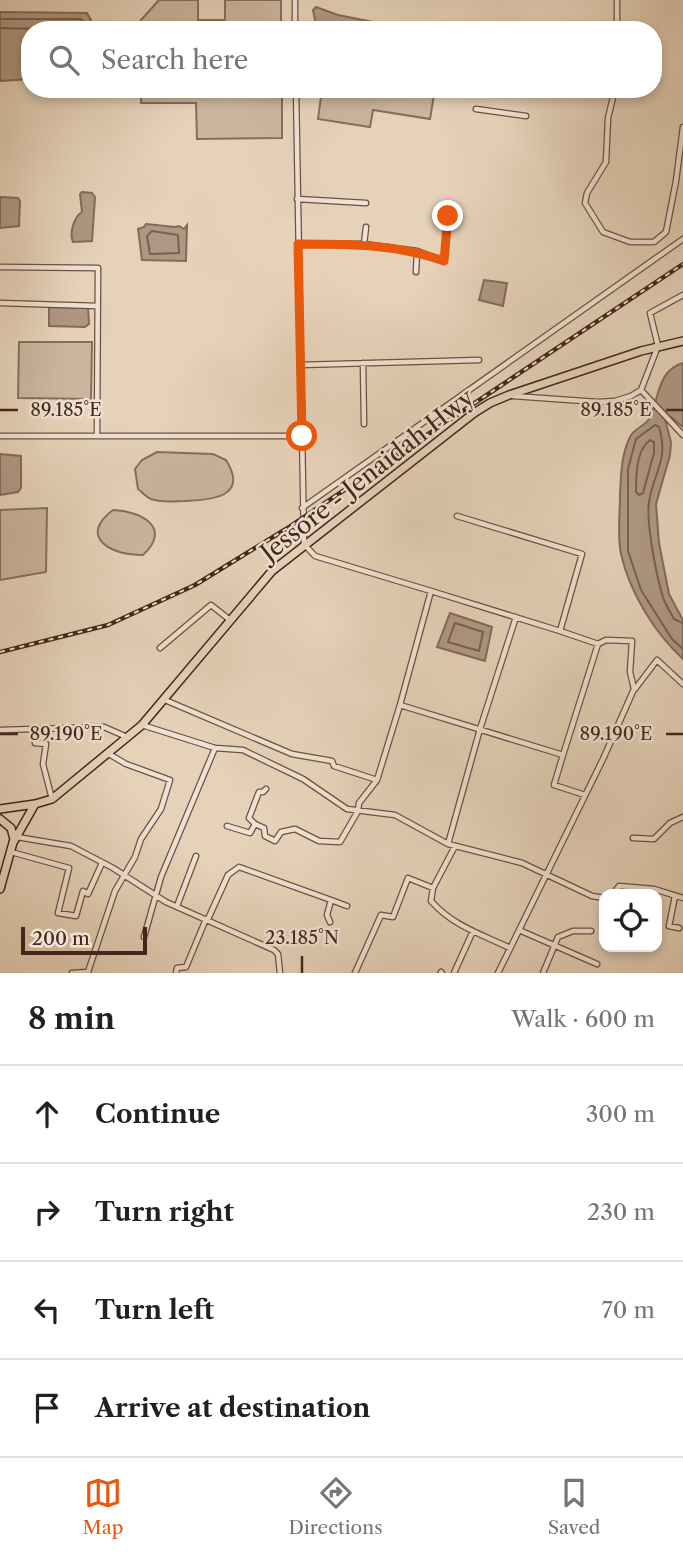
<!DOCTYPE html>
<html lang="en">
<head>
<meta charset="utf-8">
<style>
	:root { --surface:#fff; --page:#f2f2f2; --text:#202124; --muted:#757577; --line:#e0e0e0; --accent:#ea580c }
	body { margin:0; font-family:"Libre Caslon Text",serif; background:var(--page); color:var(--text) }
	.controls { position:absolute; right:21px; bottom:21px; display:grid; overflow:hidden; border-radius:14px; box-shadow:0 4px 10px #0003 }
	.controls button { width:63px; height:63px; display:grid; place-items:center; padding:0; border:0; border-bottom:2px solid var(--line); background:var(--surface); color:var(--text); font:35px sans-serif }
	.scale { position:absolute; left:21px; bottom:18px; width:126px; box-sizing:border-box; padding-left:7px; border:4px solid #44261b; border-top:0; font-size:19px; line-height:24px; white-space:nowrap; color:#44261b; -webkit-text-stroke:5px #efe2d2; paint-order:stroke }
	.stop { position:absolute; width:21px; height:21px; margin:-16px; border:5px solid #ea580c; border-radius:50%; background:#fff }
	.stop.end { background:#ea580c; border-color:#fff; box-shadow:0 2px 7px #0008 }
	.list { margin:0; padding:0; list-style:none }
	h2 { display:flex; justify-content:space-between; align-items:center; height:91px; margin:0; padding:0 28px; font-size:30px }
	h2 small { font-size:23px; font-weight:400; color:var(--muted) }
	.list li { display:grid; grid-template-columns:46px 1fr auto; gap:21px; align-items:center; box-sizing:border-box; height:98px; padding:0 28px; border-top:2px solid var(--line) }
	.list b { display:block; font-size:26px; white-space:nowrap }
	.list em { font-size:23px; font-style:normal; color:var(--muted) }
	.icon { flex:none; width:38px; height:38px; fill:none; stroke:currentColor; stroke-width:2; stroke-linecap:round; stroke-linejoin:round }
	.map { position:relative; flex:none; width:683px; height:973px; overflow:hidden }
	.search { position:absolute; background:var(--surface); box-shadow:0 4px 10px #0003; left:21px; right:21px; top:21px; height:77px; display:flex; align-items:center; gap:18px; box-sizing:border-box; padding:0 24px; border-radius:28px; color:var(--muted); font-size:26px }
	.sheet { height:483px; background:var(--surface) }
	nav { display:flex; justify-content:space-around; align-items:center; box-sizing:border-box; height:98px; border-top:2px solid var(--line); background:var(--surface); font-size:19px; color:var(--muted) }
	nav a { display:grid; justify-items:center; gap:4px }
	nav .on { color:var(--accent) }
	.map>svg:first-child { display:block }
	.green { fill:#cab59e; stroke:#876e5c; stroke-width:2 }
	.water { fill:#af9883; stroke:#846a59; stroke-width:2 }
	.lines { fill:none; stroke-linecap:round; stroke-linejoin:round }
	.shore { stroke:#7a5f4f; stroke-width:2 }
	.minor-casing { stroke:#6c5142; stroke-width:7 }
	.trunk-casing { stroke:#44261b; stroke-width:10 }
	.minor { stroke:#efe2d2; stroke-width:4.5 }
	.trunk { stroke:#e6d2b9; stroke-width:7 }
	.rail-casing { stroke:#44261b; stroke-width:4.5 }
	.rail { stroke:#efe2d2; stroke-width:2; stroke-dasharray:5; stroke-linecap:butt }
	.route { stroke:#ea580c; stroke-width:9 }
	.ticks { fill:none; stroke:#44261b; stroke-width:2.5 }
	.labels { text-anchor:middle; dominant-baseline:central; stroke-width:5; stroke-linejoin:round; paint-order:stroke }
	.street-label { font-size:24px; fill:#44261b; stroke:#efe2d2 }
	.ticks-label { font-size:18px; text-anchor:middle; fill:#44261b; stroke:#efe2d2; stroke-width:5; stroke-linejoin:round; paint-order:stroke }
</style>
</head>
<body>
<div class="map">
<svg width="683" height="973" viewBox="0 0 683 973">
	<rect width="100%" height="100%" fill="#e6d2b9"/>
	<filter id="stains"><feTurbulence type="fractalNoise" baseFrequency=".00286" numOctaves="4"/><feColorMatrix values="0 0 0 0 .2 0 0 0 0 .09 0 0 0 0 .02 0 0 0 .5 -.17"/></filter>
	<radialGradient id="worn" r=".72"><stop offset=".6" stop-color="#630" stop-opacity="0"/><stop offset="1" stop-color="#630" stop-opacity=".3"/></radialGradient>
	<path class="green" d="M159 0H198V20H225V0H281V30H141V20Z
		M141 89H282V138L197 139 196 103H141Z
		M322 89H435L430 119 373 110 370 127 318 119Z
		M19 342H92L91 399 18 398Z
		M157 452 213 454 226 460C249 497 212 500 185 501 175 501 161 503 151 499 146 497 142 492 138 489L135 469 142 460Z
		M47 508 46 572 0 580V510Z
		M113 510C140 511 173 527 143 555 112 556 77 537 113 510Z"/>
	<path class="water" d="M316 7 338 15 379 23 381 30H317L313 10Z
		M0 12 87 13 91 20V30H30V79L0 81Z
		M82 192 92 193 95 197 92 241 73 242C69 233 74 217 82 212L80 194Z
		M0 197 18 198 20 201 19 226 0 228Z
		M146 224 175 227 179 226 184 229 187 225 186 261 142 260 138 229 144 227Z
		M484 280 507 283 503 306 479 300Z
		M49 307 88 308 89 324 85 327 49 326Z
		M683 363V427L671 417 665 419 671 442 670 455 656 504 659 543 669 594 683 620V659C654 632 630 593 621 554 617 535 620 514 620 495 621 476 621 455 630 437 633 429 644 427 649 419 659 400 657 370 683 363Z
		M0 454 21 456V488L18 492 0 495Z
		M450 613 492 627 485 661 437 647Z"/>
	<g class="lines">
		<path class="shore" d="M0 19H81L84 22V30
			M0 28 75 30
			M152 231 178 235 179 253 150 254 147 236Z
			M650 440 654 442V453L643 493 639 495 636 492C636 476 636 450 650 440Z
			M455 623 483 632 479 651 448 642Z
			M683 623 674 619C670 611 664 603 662 594 656 573 646 523 649 502 654 471 669 460 659 427L655 425 636 439 628 469V551L641 590 672 639 683 649"/>
		<g class="minor-casing">
			<path id="minor" d="M295 0V30
				M617 30V0
				M296 89 304 544 315 556 431 591
				M615 89 608 118 606 162 587 193 585 203 603 232 630 242H654L666 232 676 181 683 127
				M476 109 526 116
				M297 199 366 203
				M366 227 364 244 417 251 444 261 448 216 437 211
				M298 244H364
				M0 267 98 268 97 436
				M416 272 417 251
				M0 303 97 306
				M363 363 364 424
				M300 365 479 360
				M641 390 683 435
				M513 396 598 402 615 401 631 396 641 390 658 346 650 313 683 295
				M0 436H302
				M302 508 683 239
				M457 516 582 554 560 631 431 591 400 705 563 755 598 644 560 631
				M160 648 211 605 230 620
				M635 689 657 660 683 684
				M165 700 292 754 332 761 334 766 377 780 400 705
				M142 725 215 748 243 750 303 779 347 809 395 815 448 844 522 863 592 896 604 898
				M36 729 35 743 46 744 43 764 52 799
				M0 730 104 727 127 737
				M563 755 554 785 585 795
				M255 824 249 818 259 792H263L266 789
				M227 826 250 833 255 824 264 828 265 836 275 841 281 832 295 829 319 841 340 842 358 811 359 803 377 780
				M17 837 71 846 113 868 166 902 274 950 278 954 280 973
				M633 838 654 839 670 823 683 817
				M448 844 480 729 516 617
				M11 852 69 868 58 913 76 916 83 891 88 894 102 863
				M433 888 431 901C453 926 481 934 510 948
				M613 894 619 886 654 889 683 898
				M675 896 669 926 679 928
				M331 900 347 906
				M177 906 196 856
				M208 919 228 875 239 867 331 900 327 915 330 922
				M519 930 597 964
				M144 937 161 877 215 748
				M441 972 442 973
				M72 973 88 972 115 891 135 857 141 839 161 809 170 780 126 764 109 754
				M176 973 177 968 186 967 206 919
				M355 973 381 915 393 917 408 878 433 888 455 846
				M454 973 473 931
				M498 973 603 759 634 689 630 672 632 641 606 640 598 644
				M543 973 558 937 573 931H591"/>
		</g>
		<g class="trunk-casing">
			<path id="trunk" d="M0 809 35 804
				M0 819 11 828 14 839 0 889
				M14 841 35 804 52 799 142 725 272 571 474 413 490 403 509 395 641 351 683 341"/>
		</g>
		<use href="#minor" class="minor"/>
		<use href="#trunk" class="trunk"/>
		<g class="rail-casing">
			<path id="rail" d="M0 652 108 625 195 585 286 529 683 264"/>
		</g>
		<use href="#rail" class="rail"/>
	</g>
	<g class="lines">
		<path class="route" d="M302 436 298 244C348 244 396 244 444 261L448 216"/>
	</g>
	<path class="ticks" d="M0 410H18M666 410H683M0 734H18M666 734H683M302 956V973"/>
	<g class="labels">
		<g class="street-label">
			<text transform="translate(367 475) rotate(-38)">Jessore - Jenaidah Hwy</text>
		</g>
	</g>
	<g class="ticks-label">
		<text x="616" y="416">89.185°E</text>
		<text x="66" y="416">89.185°E</text>
		<text x="66" y="740">89.190°E</text>
		<text x="616" y="740">89.190°E</text>
		<text x="302" y="944">23.185°N</text>
	</g>
	<rect width="100%" height="100%" filter="url(#stains)"/>
	<rect width="100%" height="100%" fill="url(#worn)"/>
</svg>
<div class="controls">
<button><svg class="icon" aria-label="locate" viewBox="0 0 24 24"><circle cx="12" cy="12" r="6"/><path d="M12 2v4M12 18v4M2 12h4M18 12h4"/></svg></button>
</div>
<div class="scale">200 m</div>
<div class="stop" style="left:302px;top:436px"></div>
<div class="stop end" style="left:448px;top:216px"></div>
<div class="search"><svg class="icon" aria-label="search" viewBox="0 0 24 24"><circle cx="10" cy="10" r="6"/><path d="M15 15l6 6"/></svg>Search here</div>
</div>
<section class="sheet">
<h2>8 min<small>Walk · 600 m</small></h2>
<ul class="list">
<li><svg class="icon" aria-label="ahead" viewBox="0 0 24 24"><path d="M12 20V5M6 11l6-6 6 6"/></svg><div><b>Continue</b></div><em>300 m</em></li>
<li><svg class="icon" aria-label="right" viewBox="0 0 24 24"><path d="M7 20v-9h11M14 6l5 5-5 5"/></svg><div><b>Turn right</b></div><em>230 m</em></li>
<li><svg class="icon" aria-label="left" viewBox="0 0 24 24"><path d="M17 20v-9H6M10 6l-5 5 5 5"/></svg><div><b>Turn left</b></div><em>70 m</em></li>
<li><svg class="icon" aria-label="arrive" viewBox="0 0 24 24"><path d="M6 21V4h12l-3 4 3 4H6"/></svg><div><b>Arrive at destination</b></div></li>
</ul>
</section>
<nav>
<a class="on"><svg class="icon" aria-label="map" viewBox="0 0 24 24"><path d="M3 6l6-2 6 2 6-2v14l-6 2-6-2-6 2zM9 4v14M15 6v14"/></svg>Map</a>
<a><svg class="icon" aria-label="directions" viewBox="0 0 24 24"><path d="M12 3l9 9-9 9-9-9zM9 14v-3h6M13 9l2 2-2 2"/></svg>Directions</a>
<a><svg class="icon" aria-label="saved" viewBox="0 0 24 24"><path d="M7 4h10v16l-5-4-5 4z"/></svg>Saved</a>
</nav>
</body>
</html>
